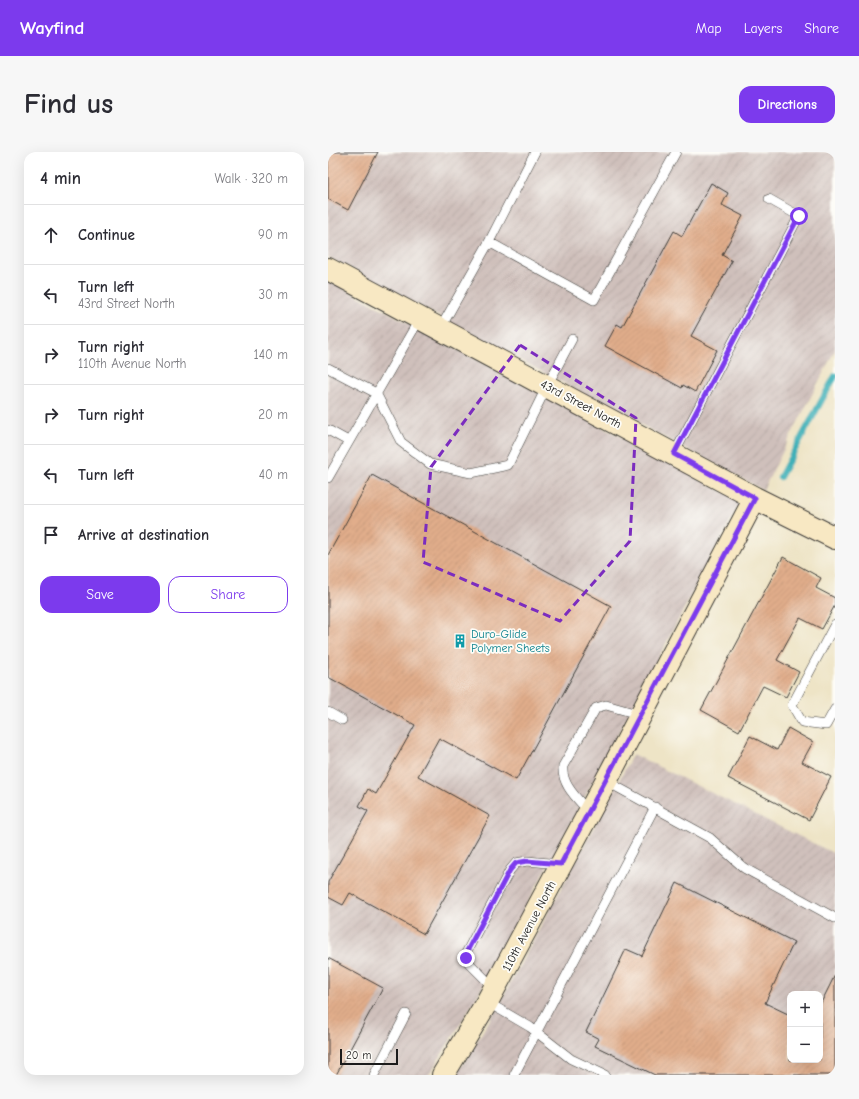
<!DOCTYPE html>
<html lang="en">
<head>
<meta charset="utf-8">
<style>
	:root { --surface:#fff; --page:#f7f7f7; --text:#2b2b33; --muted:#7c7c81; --line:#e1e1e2; --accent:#7c3aed }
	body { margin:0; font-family:"Comic Neue",sans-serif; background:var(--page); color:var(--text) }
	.controls { position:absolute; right:12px; bottom:12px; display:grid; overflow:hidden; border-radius:8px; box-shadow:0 4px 16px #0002 }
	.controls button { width:36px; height:36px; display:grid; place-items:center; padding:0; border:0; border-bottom:1px solid var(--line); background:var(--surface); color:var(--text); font:20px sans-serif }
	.scale { position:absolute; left:12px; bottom:10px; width:58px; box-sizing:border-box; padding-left:4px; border:2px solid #1c1c1c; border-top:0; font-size:11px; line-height:14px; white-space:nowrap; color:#1c1c1c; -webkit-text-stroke:3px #fdfcf7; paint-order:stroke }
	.stop { position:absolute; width:12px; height:12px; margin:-9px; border:3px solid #7c3aed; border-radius:50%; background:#fff }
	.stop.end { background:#7c3aed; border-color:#fff; box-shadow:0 1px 4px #0008 }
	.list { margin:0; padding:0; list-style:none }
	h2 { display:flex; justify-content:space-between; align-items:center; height:52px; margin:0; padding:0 16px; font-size:17px }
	h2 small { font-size:13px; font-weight:400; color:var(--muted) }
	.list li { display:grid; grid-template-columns:26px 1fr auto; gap:12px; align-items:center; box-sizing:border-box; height:60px; padding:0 16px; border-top:1px solid var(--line) }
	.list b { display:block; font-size:15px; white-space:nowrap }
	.list p { margin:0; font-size:13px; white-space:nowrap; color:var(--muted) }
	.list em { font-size:13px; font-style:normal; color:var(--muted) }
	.actions { display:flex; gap:8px; padding:12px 16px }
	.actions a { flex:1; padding:9px 0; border:1px solid var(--accent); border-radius:12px; text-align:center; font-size:14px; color:var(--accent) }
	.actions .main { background:var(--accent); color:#fff }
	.icon { flex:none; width:22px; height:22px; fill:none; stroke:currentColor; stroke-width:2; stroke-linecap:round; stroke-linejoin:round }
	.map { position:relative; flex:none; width:507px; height:923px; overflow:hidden; border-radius:12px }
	header { display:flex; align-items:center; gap:24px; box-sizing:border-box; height:56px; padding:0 20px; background:var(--accent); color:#fff }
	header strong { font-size:19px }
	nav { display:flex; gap:22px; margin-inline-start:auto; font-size:14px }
	.intro { display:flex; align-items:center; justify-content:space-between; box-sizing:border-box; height:96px; padding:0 24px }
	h1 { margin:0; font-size:28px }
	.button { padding:10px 18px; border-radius:12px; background:var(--accent); color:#fff; font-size:14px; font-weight:700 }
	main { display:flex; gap:24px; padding:0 24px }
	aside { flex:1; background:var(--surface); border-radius:12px; box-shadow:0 4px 16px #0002 }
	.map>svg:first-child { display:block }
	.industrial { fill:url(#industrial-furrows); fill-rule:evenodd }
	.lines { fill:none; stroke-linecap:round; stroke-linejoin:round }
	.stream { stroke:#3fb0b8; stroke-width:6 }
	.building { fill:url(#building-hatch) }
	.lane-casing { stroke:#3c3a36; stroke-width:10 }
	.secondary-casing { stroke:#3c3a36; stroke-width:24 }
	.lane { stroke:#fff; stroke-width:9 }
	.secondary { stroke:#f8e8c3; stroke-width:22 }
	.route { stroke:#7c3aed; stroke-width:5 }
	.marked { fill:none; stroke:#7b2cbf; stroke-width:3; stroke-dasharray:8 5; stroke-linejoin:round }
	.labels { text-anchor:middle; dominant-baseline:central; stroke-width:3.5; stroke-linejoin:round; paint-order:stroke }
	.street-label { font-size:12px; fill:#1c1c1c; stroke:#fdfcf7 }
	.culture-label { font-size:12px; fill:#0d838f; stroke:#fdfcf7; text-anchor:start }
</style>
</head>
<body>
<header>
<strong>Wayfind</strong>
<nav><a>Map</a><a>Layers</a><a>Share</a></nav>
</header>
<div class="intro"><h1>Find us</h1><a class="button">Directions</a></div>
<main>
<aside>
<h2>4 min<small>Walk · 320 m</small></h2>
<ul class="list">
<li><svg class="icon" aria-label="ahead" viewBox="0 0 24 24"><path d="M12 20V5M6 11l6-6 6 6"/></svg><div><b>Continue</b></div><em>90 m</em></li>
<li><svg class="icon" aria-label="left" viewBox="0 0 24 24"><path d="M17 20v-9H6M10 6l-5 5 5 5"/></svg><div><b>Turn left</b><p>43rd Street North</p></div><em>30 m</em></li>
<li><svg class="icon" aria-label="right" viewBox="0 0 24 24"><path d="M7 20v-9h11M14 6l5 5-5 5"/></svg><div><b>Turn right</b><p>110th Avenue North</p></div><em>140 m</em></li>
<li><svg class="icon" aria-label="right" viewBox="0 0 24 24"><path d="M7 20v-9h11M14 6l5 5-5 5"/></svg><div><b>Turn right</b></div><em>20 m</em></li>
<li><svg class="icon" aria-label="left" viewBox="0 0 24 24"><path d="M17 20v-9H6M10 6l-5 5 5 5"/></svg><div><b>Turn left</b></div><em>40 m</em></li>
<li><svg class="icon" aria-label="arrive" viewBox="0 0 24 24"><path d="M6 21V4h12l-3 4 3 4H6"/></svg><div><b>Arrive at destination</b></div></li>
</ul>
<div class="actions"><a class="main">Save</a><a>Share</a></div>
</aside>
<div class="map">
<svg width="507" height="923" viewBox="0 0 507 923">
	<defs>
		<pattern id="industrial-furrows" width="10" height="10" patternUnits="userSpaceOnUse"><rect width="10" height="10" fill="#cfc0bb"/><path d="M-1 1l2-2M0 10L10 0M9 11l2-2" fill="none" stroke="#b1a4a0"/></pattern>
		<pattern id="building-hatch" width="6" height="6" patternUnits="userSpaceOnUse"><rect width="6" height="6" fill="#e1ad8b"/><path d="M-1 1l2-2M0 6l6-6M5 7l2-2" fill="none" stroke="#c09477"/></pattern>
	</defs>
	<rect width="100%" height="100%" fill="#fdfcf7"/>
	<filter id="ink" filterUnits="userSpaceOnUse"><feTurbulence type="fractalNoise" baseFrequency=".025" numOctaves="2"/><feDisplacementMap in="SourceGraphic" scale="8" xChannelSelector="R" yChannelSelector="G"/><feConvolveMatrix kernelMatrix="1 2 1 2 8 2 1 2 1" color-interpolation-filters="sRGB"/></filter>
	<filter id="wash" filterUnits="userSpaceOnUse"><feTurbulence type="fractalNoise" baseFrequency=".012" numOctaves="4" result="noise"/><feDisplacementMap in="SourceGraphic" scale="16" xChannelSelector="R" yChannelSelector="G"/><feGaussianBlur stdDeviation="0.9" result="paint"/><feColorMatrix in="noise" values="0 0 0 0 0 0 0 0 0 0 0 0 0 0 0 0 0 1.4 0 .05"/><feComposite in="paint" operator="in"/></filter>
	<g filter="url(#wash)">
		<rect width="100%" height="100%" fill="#eee4c6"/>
		<path class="industrial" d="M0 0H507V198L435 338 0 105Z
			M0 128 413 349 268 624 149 845 101 923H0Z
			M305 602 507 702V923H128L169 856ZM462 842H492V908H462Z"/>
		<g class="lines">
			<path class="stream" d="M452 325 507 224"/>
		</g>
		<g id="blocks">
			<path class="building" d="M0 0H50L20 58 0 47Z
				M383 31 400 41 394 53 415 64 394 103 404 109 363 184 389 198 367 240 355 233 354 236 277 194 289 172 294 175 346 79 354 84Z
				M44 323 283 454 188 628 111 586 90 624 162 664 96 782 22 741 15 753 0 745V730L40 659 31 654 40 637 48 642 87 573 0 525V403Z
				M455 405 493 426 488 436 507 446V453L494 477 472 466 449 508 471 520 458 545 435 534 411 579 373 558Z
				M460 576 485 590 474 610 503 625 481 668 400 626 422 584 449 598Z
				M349 731 466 790 437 851 462 863V908H492V853L507 823V923H327L267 894 271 887 258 880 298 797 314 804Z
				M0 806 55 836 8 923H0Z"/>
		</g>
	</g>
	<g filter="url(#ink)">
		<use href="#blocks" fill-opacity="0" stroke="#3c3a36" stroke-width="1"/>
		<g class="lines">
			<g class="lane-casing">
				<path id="lane" d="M161 90 207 0
					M112 177 161 90 266 148 348 0
					M0 216 48 241 73 290 102 312 143 321 180 313 219 234 244 187
					M0 278 20 289
					M346 302 471 64 441 47
					M0 326 92 166
					M507 472 464 553 474 570 498 573 507 557
					M0 560 14 568
					M278 629 382 686 416 716 507 766
					M261 660C250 647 233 633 235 614L268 556 278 553 313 563
					M167 837 141 811 138 806 139 799 182 718 188 711 199 709 232 712
					M159 850 202 875 243 907 277 923
					M46 923 78 862
					M186 923 327 655"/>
			</g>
			<g class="secondary-casing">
				<path id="secondary" d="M0 117 427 346 507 386
					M115 923 159 850 278 629 427 346"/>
			</g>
			<use href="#lane" class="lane"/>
			<use href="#secondary" class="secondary"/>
		</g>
	</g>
	<g class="lines" filter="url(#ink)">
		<path class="route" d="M138 806 139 799 182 718 188 711 199 709 233 712 427 346 346 302 471 64"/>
	</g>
	<path class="marked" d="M192 193 308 266 302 389 232 469 95 410 103 315Z"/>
	<defs>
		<g id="building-bare" transform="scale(1.08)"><path d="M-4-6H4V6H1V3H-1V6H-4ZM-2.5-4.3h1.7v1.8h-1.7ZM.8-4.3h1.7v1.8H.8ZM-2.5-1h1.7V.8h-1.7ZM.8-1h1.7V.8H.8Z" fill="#0f9aa8" stroke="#fdfcf7" stroke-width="2.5" paint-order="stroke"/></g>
	</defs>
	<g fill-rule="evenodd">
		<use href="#building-bare" x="132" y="489"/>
	</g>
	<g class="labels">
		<g class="street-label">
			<text transform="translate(253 252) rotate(28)">43rd Street North</text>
			<text transform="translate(201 774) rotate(-62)">110th Avenue North</text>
		</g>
		<g class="culture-label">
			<text x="143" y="482">Duro-Glide<tspan x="143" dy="14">Polymer Sheets</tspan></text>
		</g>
	</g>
</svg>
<div class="controls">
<button>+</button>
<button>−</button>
</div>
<div class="scale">20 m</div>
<div class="stop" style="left:471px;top:64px"></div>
<div class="stop end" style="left:138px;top:806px"></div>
</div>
</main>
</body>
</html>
